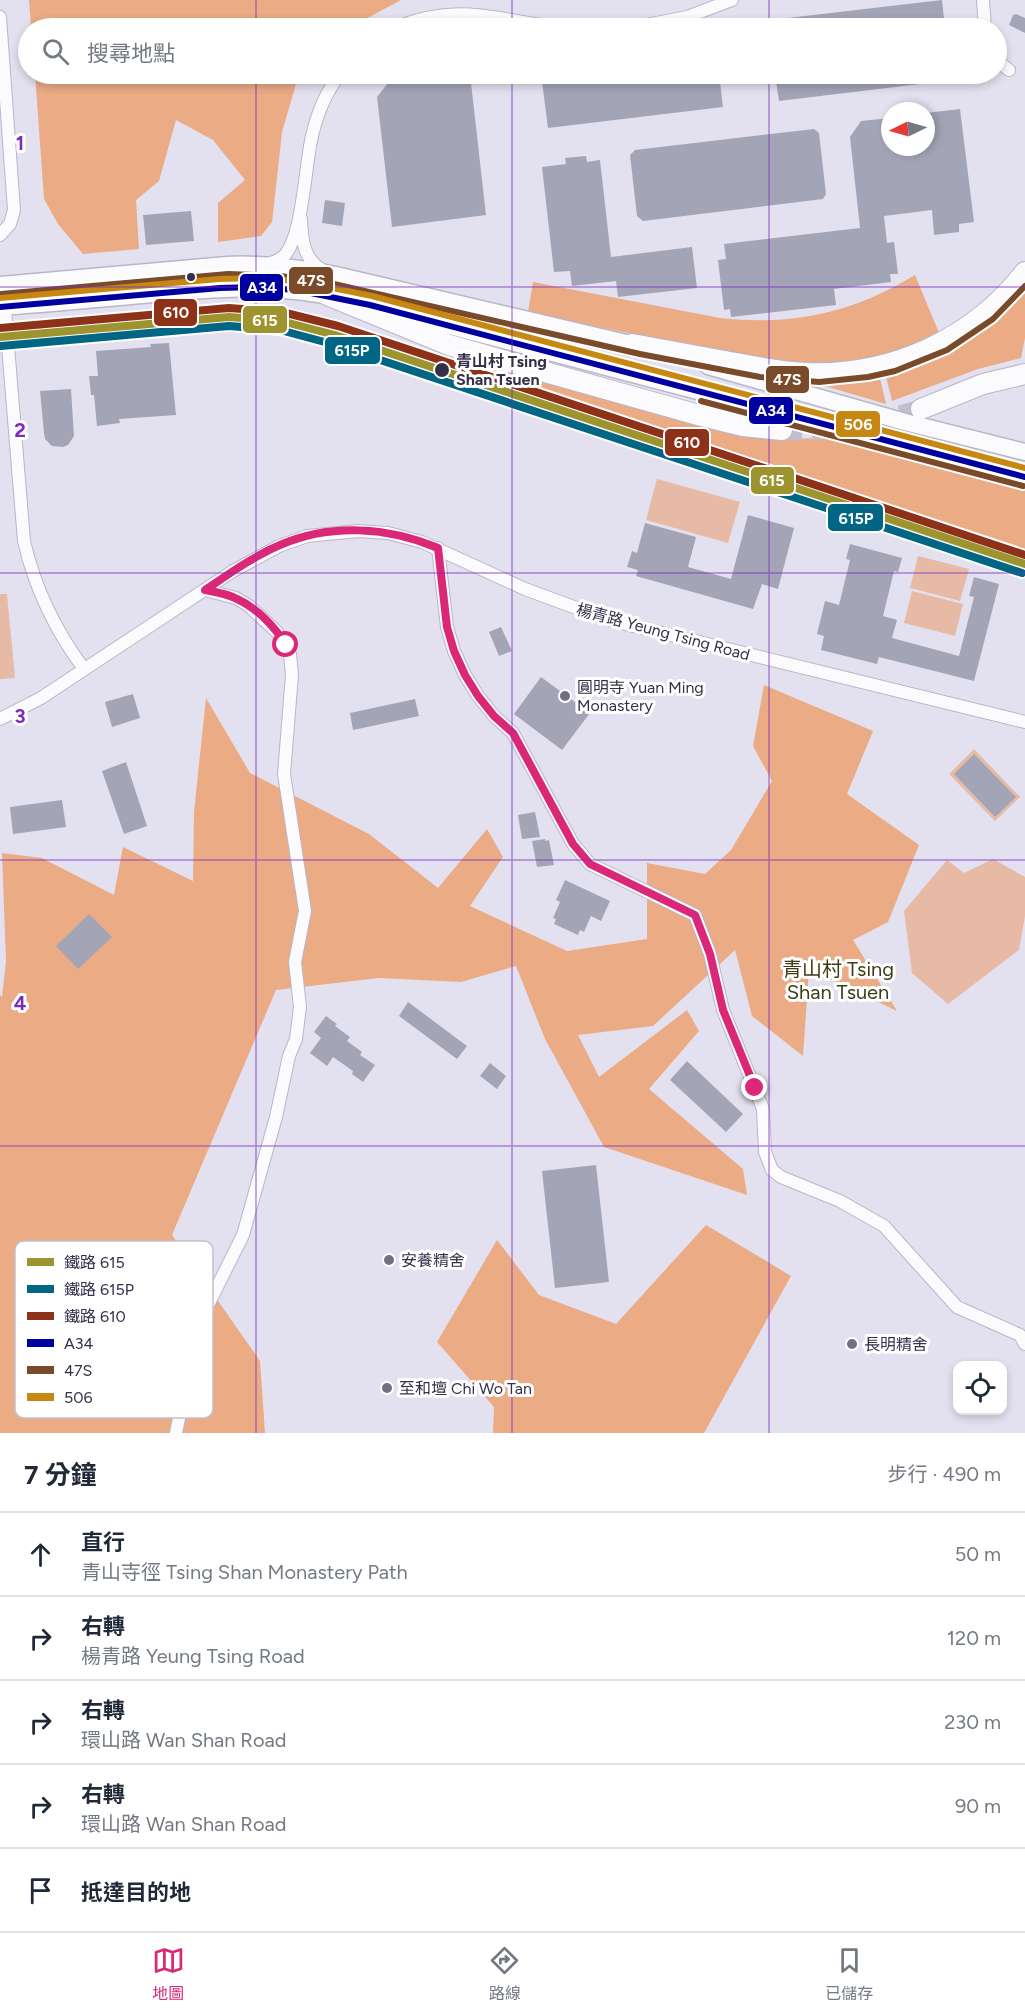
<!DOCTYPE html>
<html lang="zh-TW">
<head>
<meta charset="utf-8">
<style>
	:root { --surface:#fff; --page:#f6f6f7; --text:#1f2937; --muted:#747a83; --line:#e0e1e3; --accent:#db2777 }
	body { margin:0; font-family:Figtree,"Noto Sans TC",sans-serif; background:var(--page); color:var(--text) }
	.controls { position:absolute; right:18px; bottom:18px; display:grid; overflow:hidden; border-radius:12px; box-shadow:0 3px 9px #0003 }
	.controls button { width:54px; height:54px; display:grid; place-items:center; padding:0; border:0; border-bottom:2px solid var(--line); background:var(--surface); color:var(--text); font:30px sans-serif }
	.compass { position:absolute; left:881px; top:102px; width:54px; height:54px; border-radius:50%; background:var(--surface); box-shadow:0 3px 9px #0003; rotate:265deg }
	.stop { position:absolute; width:18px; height:18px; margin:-14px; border:4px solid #db2777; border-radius:50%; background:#fff }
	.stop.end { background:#db2777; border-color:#fff; box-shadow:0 2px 6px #0008 }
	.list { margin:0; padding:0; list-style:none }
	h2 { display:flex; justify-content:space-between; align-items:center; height:78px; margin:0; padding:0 24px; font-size:26px }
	h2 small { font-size:20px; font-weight:400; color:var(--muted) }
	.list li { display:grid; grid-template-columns:39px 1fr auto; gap:18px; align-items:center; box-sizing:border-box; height:84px; padding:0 24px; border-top:2px solid var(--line) }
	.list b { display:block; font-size:22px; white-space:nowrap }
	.list p { margin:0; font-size:20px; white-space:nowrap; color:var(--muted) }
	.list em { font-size:20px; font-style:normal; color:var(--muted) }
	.icon { flex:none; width:33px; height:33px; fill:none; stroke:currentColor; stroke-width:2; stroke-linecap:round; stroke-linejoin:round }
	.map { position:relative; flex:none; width:1025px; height:1433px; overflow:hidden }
	.search { position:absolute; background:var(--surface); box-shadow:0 3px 9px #0003; left:18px; right:18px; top:18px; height:66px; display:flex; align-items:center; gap:15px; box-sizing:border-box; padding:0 21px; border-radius:33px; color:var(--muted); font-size:22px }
	.sheet { height:498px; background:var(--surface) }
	nav { display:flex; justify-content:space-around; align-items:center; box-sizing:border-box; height:84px; border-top:2px solid var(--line); background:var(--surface); font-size:16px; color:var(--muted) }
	nav a { display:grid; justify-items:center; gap:3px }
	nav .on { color:var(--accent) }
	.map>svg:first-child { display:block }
	.green { fill:#e7baa5 }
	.forest { fill:#eaab85 }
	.building { fill:#a3a5b7 }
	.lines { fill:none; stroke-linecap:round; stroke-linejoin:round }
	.primary-tunnel { stroke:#c0becf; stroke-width:20; stroke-dasharray:20 10; stroke-linecap:butt }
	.street-casing { stroke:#b8b6c8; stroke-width:14 }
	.secondary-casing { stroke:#b8b6c8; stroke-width:19 }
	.primary-casing { stroke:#b8b6c8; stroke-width:22 }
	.street { stroke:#fbfafd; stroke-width:12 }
	.secondary { stroke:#fbfafd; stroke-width:16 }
	.primary { stroke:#fbfafd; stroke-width:20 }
	.bus-1-casing { stroke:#fff; stroke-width:10 }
	.bus-2-casing { stroke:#fff; stroke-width:10 }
	.bus-3-casing { stroke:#fff; stroke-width:10 }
	.bus-1 { stroke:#0000a0; stroke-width:6 }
	.bus-2 { stroke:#7a4b2a; stroke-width:6 }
	.bus-3 { stroke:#c68812; stroke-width:6 }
	.rail-1-casing { stroke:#fff; stroke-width:12 }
	.rail-2-casing { stroke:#fff; stroke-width:12 }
	.rail-3-casing { stroke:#fff; stroke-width:12 }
	.rail-1 { stroke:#9e942f; stroke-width:8 }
	.rail-2 { stroke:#006684; stroke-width:8 }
	.rail-3 { stroke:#8d3219; stroke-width:8 }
	.route { stroke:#db2777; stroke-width:8 }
	.grid { fill:none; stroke:#7b2cbf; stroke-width:1.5; stroke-opacity:0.55 }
	.bus-dot { fill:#35304a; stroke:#fff; stroke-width:2 }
	.poi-dot { fill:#726e84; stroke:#fff; stroke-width:2 }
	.labels { text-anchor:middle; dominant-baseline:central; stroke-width:6; stroke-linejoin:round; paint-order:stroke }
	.stop-label { font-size:16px; font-weight:bold; fill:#35304a; stroke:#fff; text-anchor:start }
	.street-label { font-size:16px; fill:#35304a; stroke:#fff }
	.poi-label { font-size:16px; fill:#35304a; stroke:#fff; text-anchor:start }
	.quarter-label { font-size:20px; fill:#3b3d14; stroke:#fff }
	.key { fill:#fff; stroke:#c2c1c9; stroke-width:1.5 }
	.key-label { font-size:16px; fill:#35304a }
	.grid-label { font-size:20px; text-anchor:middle; font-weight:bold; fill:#7b2cbf; stroke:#fff; stroke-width:6; stroke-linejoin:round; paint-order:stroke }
	.line-badge { stroke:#fff; stroke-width:2 }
	.badge-label { font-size:16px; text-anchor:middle; font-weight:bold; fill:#fff }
</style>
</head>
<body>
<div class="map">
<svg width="1025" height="1433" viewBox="0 0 1025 1433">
	<rect width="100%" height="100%" fill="#e3e1f0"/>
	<path class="green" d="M657 479 740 502 728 543 646 520Z
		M918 556 969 569 960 601 910 588Z
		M912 591 963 604 955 636 904 623Z
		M0 594H7L15 678 0 679Z
		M974 749 1020 797 995 821 949 774Z
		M993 859 1025 877V916L1019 950 948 1004 912 973 904 911 947 860 964 873Z"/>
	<path class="forest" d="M29 0H401L349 28H31Z
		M35 74H299L282 132 272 222 261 236 218 242V203L245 180 213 140 176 120 159 181 136 200 139 249 83 254 58 224 44 199Z
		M915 275 939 333C903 351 866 363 825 365 791 367 755 358 721 351 656 339 592 326 528 312L533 282 720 318C794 326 852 313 915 275Z
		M1025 286V338L1021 358 978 369 892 401 885 372Z
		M455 355 785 439 828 438 1025 490V551L954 529 453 361Z
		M879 374 886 404 808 381Z
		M764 685 873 731 847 794 919 845 888 922 853 940 897 1011 809 969 803 1056 752 1016 735 950 653 1026 578 1035 599 1077 687 1010 699 1031 649 1089 743 1169 747 1195 604 1147 545 1039 516 966 461 982 379 978 276 990 172 1235 260 1361 265 1433H0V995L2 997 6 961 2 853 42 858 114 895 123 847 193 881 194 812 206 698 250 773 369 834 438 888 487 829 503 857 470 906 567 951 647 939V863L705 874 731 850 772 781 753 746Z
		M706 1225 791 1276 704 1433H493L494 1407 437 1342 497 1240 539 1295 616 1324Z"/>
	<path class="building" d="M942 0 945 28H761V21Z
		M1016 14 1025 18V33L1009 25 1013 15Z
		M395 74H470L486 215 392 227 377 97Z
		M541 74H719L723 107 548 128Z
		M775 74H945V81L779 101Z
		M960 109 974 222 959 224V232L934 235 932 210 884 216 887 243 894 242 898 274H890L891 282 834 289 836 305 731 317 730 309 724 310 718 260 726 259 724 244 860 228 850 137 861 121 890 118V147H926V113Z
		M814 129 819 133 826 194 823 199 643 221 637 216 630 155 635 150Z
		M586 156 587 162 600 160 611 257 692 247 697 288 618 297 616 281 572 286 570 271 554 272 542 167 566 164 565 158Z
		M325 200 345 203 342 226 322 223Z
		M191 211 194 241 146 245 143 215Z
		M169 343 176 415 119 419 120 423 97 426 94 395H91L89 376H98L96 351 151 347 150 344Z
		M71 389 74 436 68 445 63 447 52 446 45 439 44 433 40 391Z
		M748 515 794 528 778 589 762 584 753 609 636 576 638 570 627 567 632 551 637 553 645 523 696 537 688 567 731 579Z
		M850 544 902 558 898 572 894 571 883 616 897 620 892 638 959 656 974 597 969 596 974 577 999 584 974 681 879 657 877 664 821 650 824 636 817 634 825 601 839 605 850 560 846 559Z
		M501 627 512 651 499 656 489 632Z
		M541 677 590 713 562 750 514 714Z
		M133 694 140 718 112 727 105 702Z
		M415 699 419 716 353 730 350 713Z
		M974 754 1016 797 995 817 954 774Z
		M126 762 147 826 124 834 102 771Z
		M62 800 66 827 13 834 10 807Z
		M535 812 540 837 522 839 518 815Z
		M545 839V841L549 840 554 865 537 867 532 841Z
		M565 880 610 901 601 921 591 916 584 932 580 930 578 935 554 924 556 919 553 918 560 902 556 900Z
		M89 914 112 937 78 969 56 946Z
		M408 1002 467 1046 457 1059 399 1016Z
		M326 1016 337 1024 335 1026 350 1037 347 1041 362 1052 360 1055 375 1065 363 1082 352 1074 353 1071 333 1057 327 1066 310 1053 321 1038 314 1032Z
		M687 1061 743 1114 726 1132 670 1080Z
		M490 1063 506 1076 497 1089 480 1076Z
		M596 1165 609 1282 555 1288 542 1171Z"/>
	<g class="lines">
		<path class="primary-tunnel" d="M782 430C831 432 875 425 921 409"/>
		<g class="street-casing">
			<path id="street" d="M983 0 985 28
				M0 17 14 210 10 224 0 235
				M395 28C463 0 502 23 568 28
				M631 28 687 17 732 0
				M996 60 1009 70
				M301 219C302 240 303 260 324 271
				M267 264C273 262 279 261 284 256 303 236 305 165 312 136 317 114 326 92 340 74
				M3 285 24 541C35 589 55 630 84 669
				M438 548 447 627 454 651 465 675 478 696 494 716 513 733 573 844 590 864 695 915 710 954 723 1010 763 1109 765 1152 772 1170 781 1177 840 1201 884 1226 957 1307 1020 1335 1025 1344
				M0 719 41 698 233 571 279 546 307 536 358 531 388 533 422 542 525 589 609 620 1025 722
				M176 1433 198 1325 243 1235 276 1117 289 1056 296 1039 300 1007 295 962 305 911 284 774 292 675 290 654 277 632 249 606 236 598 205 590"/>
		</g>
		<g class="secondary-casing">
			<path id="secondary" d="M0 285 227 265C264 263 299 268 336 275L643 347
				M370 305 1025 477
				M0 307C47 304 95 299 142 295 209 289 273 283 339 298
				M708 366 905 422 1025 452"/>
		</g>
		<g class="primary-casing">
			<path id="primary" d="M327 295 449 345 702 416 743 426 782 430
				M632 344C665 350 698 356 730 362 756 367 781 372 807 373 892 376 973 339 1025 272
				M921 409 983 384 1025 374"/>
		</g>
		<use href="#street" class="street"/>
		<use href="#secondary" class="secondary"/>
		<use href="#primary" class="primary"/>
		<g class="bus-1-casing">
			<path id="bus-1" d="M0 307 220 288 257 287 296 290 370 305 1025 477"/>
		</g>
		<g class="bus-2-casing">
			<path id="bus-2" d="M1 294 228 274 281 276 334 284 640 354 760 377 819 382 868 377 895 371 947 350 993 319 1025 286
				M701 401 1023 486"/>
		</g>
		<g class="bus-3-casing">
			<path id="bus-3" d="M0 298 219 279 257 278 298 281 372 296 1025 468"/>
		</g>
		<use href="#bus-1" class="bus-1"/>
		<use href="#bus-2" class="bus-2"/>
		<use href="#bus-3" class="bus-3"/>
		<g class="rail-1-casing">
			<path id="rail-1" d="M0 337 229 317 281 321 335 335 1025 564"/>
		</g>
		<g class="rail-2-casing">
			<path id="rail-2" d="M1 346 229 326 280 330 332 344 1022 573"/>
		</g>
		<g class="rail-3-casing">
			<path id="rail-3" d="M0 328 229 308 282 312 338 326 1025 555"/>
		</g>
		<use href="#rail-1" class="rail-1"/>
		<use href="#rail-2" class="rail-2"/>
		<use href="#rail-3" class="rail-3"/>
	</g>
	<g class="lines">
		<path class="route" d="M286 645C275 627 257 608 237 599 228 594 216 592 205 590 229 574 254 556 280 545 331 523 388 527 438 548L447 627 454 651 465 675 478 696 494 716 513 733 573 844 590 864 695 915 710 954 723 1010 755 1088"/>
	</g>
	<path class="grid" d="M256 0V28M512 0V28M769 0V28M256 74V1433M512 74V1433M769 74V1433M0 287H1025M0 573H1025M0 860H1025M0 1146H1025"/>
	<g class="bus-dot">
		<circle cx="191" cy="277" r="5"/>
		<circle cx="442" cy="370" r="8"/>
	</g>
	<g class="poi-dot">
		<circle cx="565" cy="696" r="6"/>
		<circle cx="389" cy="1260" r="6"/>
		<circle cx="852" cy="1344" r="6"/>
		<circle cx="387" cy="1388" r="6"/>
	</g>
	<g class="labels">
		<g class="stop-label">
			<text x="456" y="361">青山村 Tsing<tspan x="456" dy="18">Shan Tsuen</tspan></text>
		</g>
		<g class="street-label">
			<text transform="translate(663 632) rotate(15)">楊青路 Yeung Tsing Road</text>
		</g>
		<g class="poi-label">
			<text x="577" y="687">圓明寺 Yuan Ming<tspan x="577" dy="18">Monastery</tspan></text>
			<text x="401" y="1260">安養精舍</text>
			<text x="864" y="1344">長明精舍</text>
			<text x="399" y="1388">至和壇 Chi Wo Tan</text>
		</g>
		<g class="quarter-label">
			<text x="838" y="969">青山村 Tsing<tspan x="838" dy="23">Shan Tsuen</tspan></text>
		</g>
	</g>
	<rect x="15" y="1241" width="198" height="177" rx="9" class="key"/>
	<rect x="27" y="1258" width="27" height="8" fill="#9e942f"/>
	<rect x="27" y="1285" width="27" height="8" fill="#006684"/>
	<rect x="27" y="1312" width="27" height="8" fill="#8d3219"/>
	<rect x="27" y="1339" width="27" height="8" fill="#0000a0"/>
	<rect x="27" y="1366" width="27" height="8" fill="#7a4b2a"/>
	<rect x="27" y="1393" width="27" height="8" fill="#c68812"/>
	<g class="key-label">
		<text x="64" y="1268">鐵路 615</text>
		<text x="64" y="1295">鐵路 615P</text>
		<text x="64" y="1322">鐵路 610</text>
		<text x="64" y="1349">A34</text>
		<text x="64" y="1376">47S</text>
		<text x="64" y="1403">506</text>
	</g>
	<g class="grid-label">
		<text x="20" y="150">1</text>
		<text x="20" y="437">2</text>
		<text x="20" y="723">3</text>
		<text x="20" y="1010">4</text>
	</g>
	<g class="line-badge">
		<rect x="288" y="266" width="46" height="29" rx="6" fill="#7a4b2a"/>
		<rect x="239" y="273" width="45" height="29" rx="6" fill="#0000a0"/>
		<rect x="153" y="298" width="45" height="29" rx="6" fill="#8d3219"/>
		<rect x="242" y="305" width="46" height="29" rx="6" fill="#9e942f"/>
		<rect x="324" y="336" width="57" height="29" rx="6" fill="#006684"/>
		<rect x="765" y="365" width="45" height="29" rx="6" fill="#7a4b2a"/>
		<rect x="748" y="396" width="46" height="29" rx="6" fill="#0000a0"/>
		<rect x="835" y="410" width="46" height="28" rx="6" fill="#c68812"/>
		<rect x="664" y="428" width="46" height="29" rx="6" fill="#8d3219"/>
		<rect x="750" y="466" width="45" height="29" rx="6" fill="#9e942f"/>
		<rect x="827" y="503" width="57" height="29" rx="6" fill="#006684"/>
	</g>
	<g class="badge-label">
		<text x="311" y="286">47S</text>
		<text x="262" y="293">A34</text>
		<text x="176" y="318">610</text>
		<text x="265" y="326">615</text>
		<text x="352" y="356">615P</text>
		<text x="787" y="385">47S</text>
		<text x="771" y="416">A34</text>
		<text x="858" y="430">506</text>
		<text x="687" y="448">610</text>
		<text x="772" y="486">615</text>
		<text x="856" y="524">615P</text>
	</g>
</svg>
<div class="controls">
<button><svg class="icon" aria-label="locate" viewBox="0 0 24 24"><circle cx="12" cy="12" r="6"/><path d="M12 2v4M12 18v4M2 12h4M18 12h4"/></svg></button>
</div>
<svg class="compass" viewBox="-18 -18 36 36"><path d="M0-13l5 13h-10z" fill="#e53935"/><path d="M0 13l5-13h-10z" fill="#747a83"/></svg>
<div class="stop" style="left:286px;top:645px"></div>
<div class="stop end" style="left:755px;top:1088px"></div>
<div class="search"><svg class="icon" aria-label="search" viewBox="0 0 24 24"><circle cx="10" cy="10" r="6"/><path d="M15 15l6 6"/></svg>搜尋地點</div>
</div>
<section class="sheet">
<h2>7 分鐘<small>步行 · 490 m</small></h2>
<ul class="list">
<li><svg class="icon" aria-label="ahead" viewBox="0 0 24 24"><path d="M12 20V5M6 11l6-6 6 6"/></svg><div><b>直行</b><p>青山寺徑 Tsing Shan Monastery Path</p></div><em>50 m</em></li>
<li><svg class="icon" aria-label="right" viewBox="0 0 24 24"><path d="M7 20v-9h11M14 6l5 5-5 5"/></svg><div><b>右轉</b><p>楊青路 Yeung Tsing Road</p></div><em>120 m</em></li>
<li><svg class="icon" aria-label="right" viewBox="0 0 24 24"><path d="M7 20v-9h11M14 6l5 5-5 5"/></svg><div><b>右轉</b><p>環山路 Wan Shan Road</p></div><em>230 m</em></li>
<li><svg class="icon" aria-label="right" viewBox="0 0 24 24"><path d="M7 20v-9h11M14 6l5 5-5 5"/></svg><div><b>右轉</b><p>環山路 Wan Shan Road</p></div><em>90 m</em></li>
<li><svg class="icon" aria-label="arrive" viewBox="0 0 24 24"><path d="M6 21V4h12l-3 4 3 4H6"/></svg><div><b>抵達目的地</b></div></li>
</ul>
</section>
<nav>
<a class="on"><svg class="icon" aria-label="map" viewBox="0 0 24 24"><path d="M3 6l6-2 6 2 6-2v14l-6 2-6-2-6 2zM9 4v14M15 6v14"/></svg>地圖</a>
<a><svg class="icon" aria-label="directions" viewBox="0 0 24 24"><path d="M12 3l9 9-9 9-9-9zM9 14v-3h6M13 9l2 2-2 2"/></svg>路線</a>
<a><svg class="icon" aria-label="saved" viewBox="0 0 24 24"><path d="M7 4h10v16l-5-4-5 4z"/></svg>已儲存</a>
</nav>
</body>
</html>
